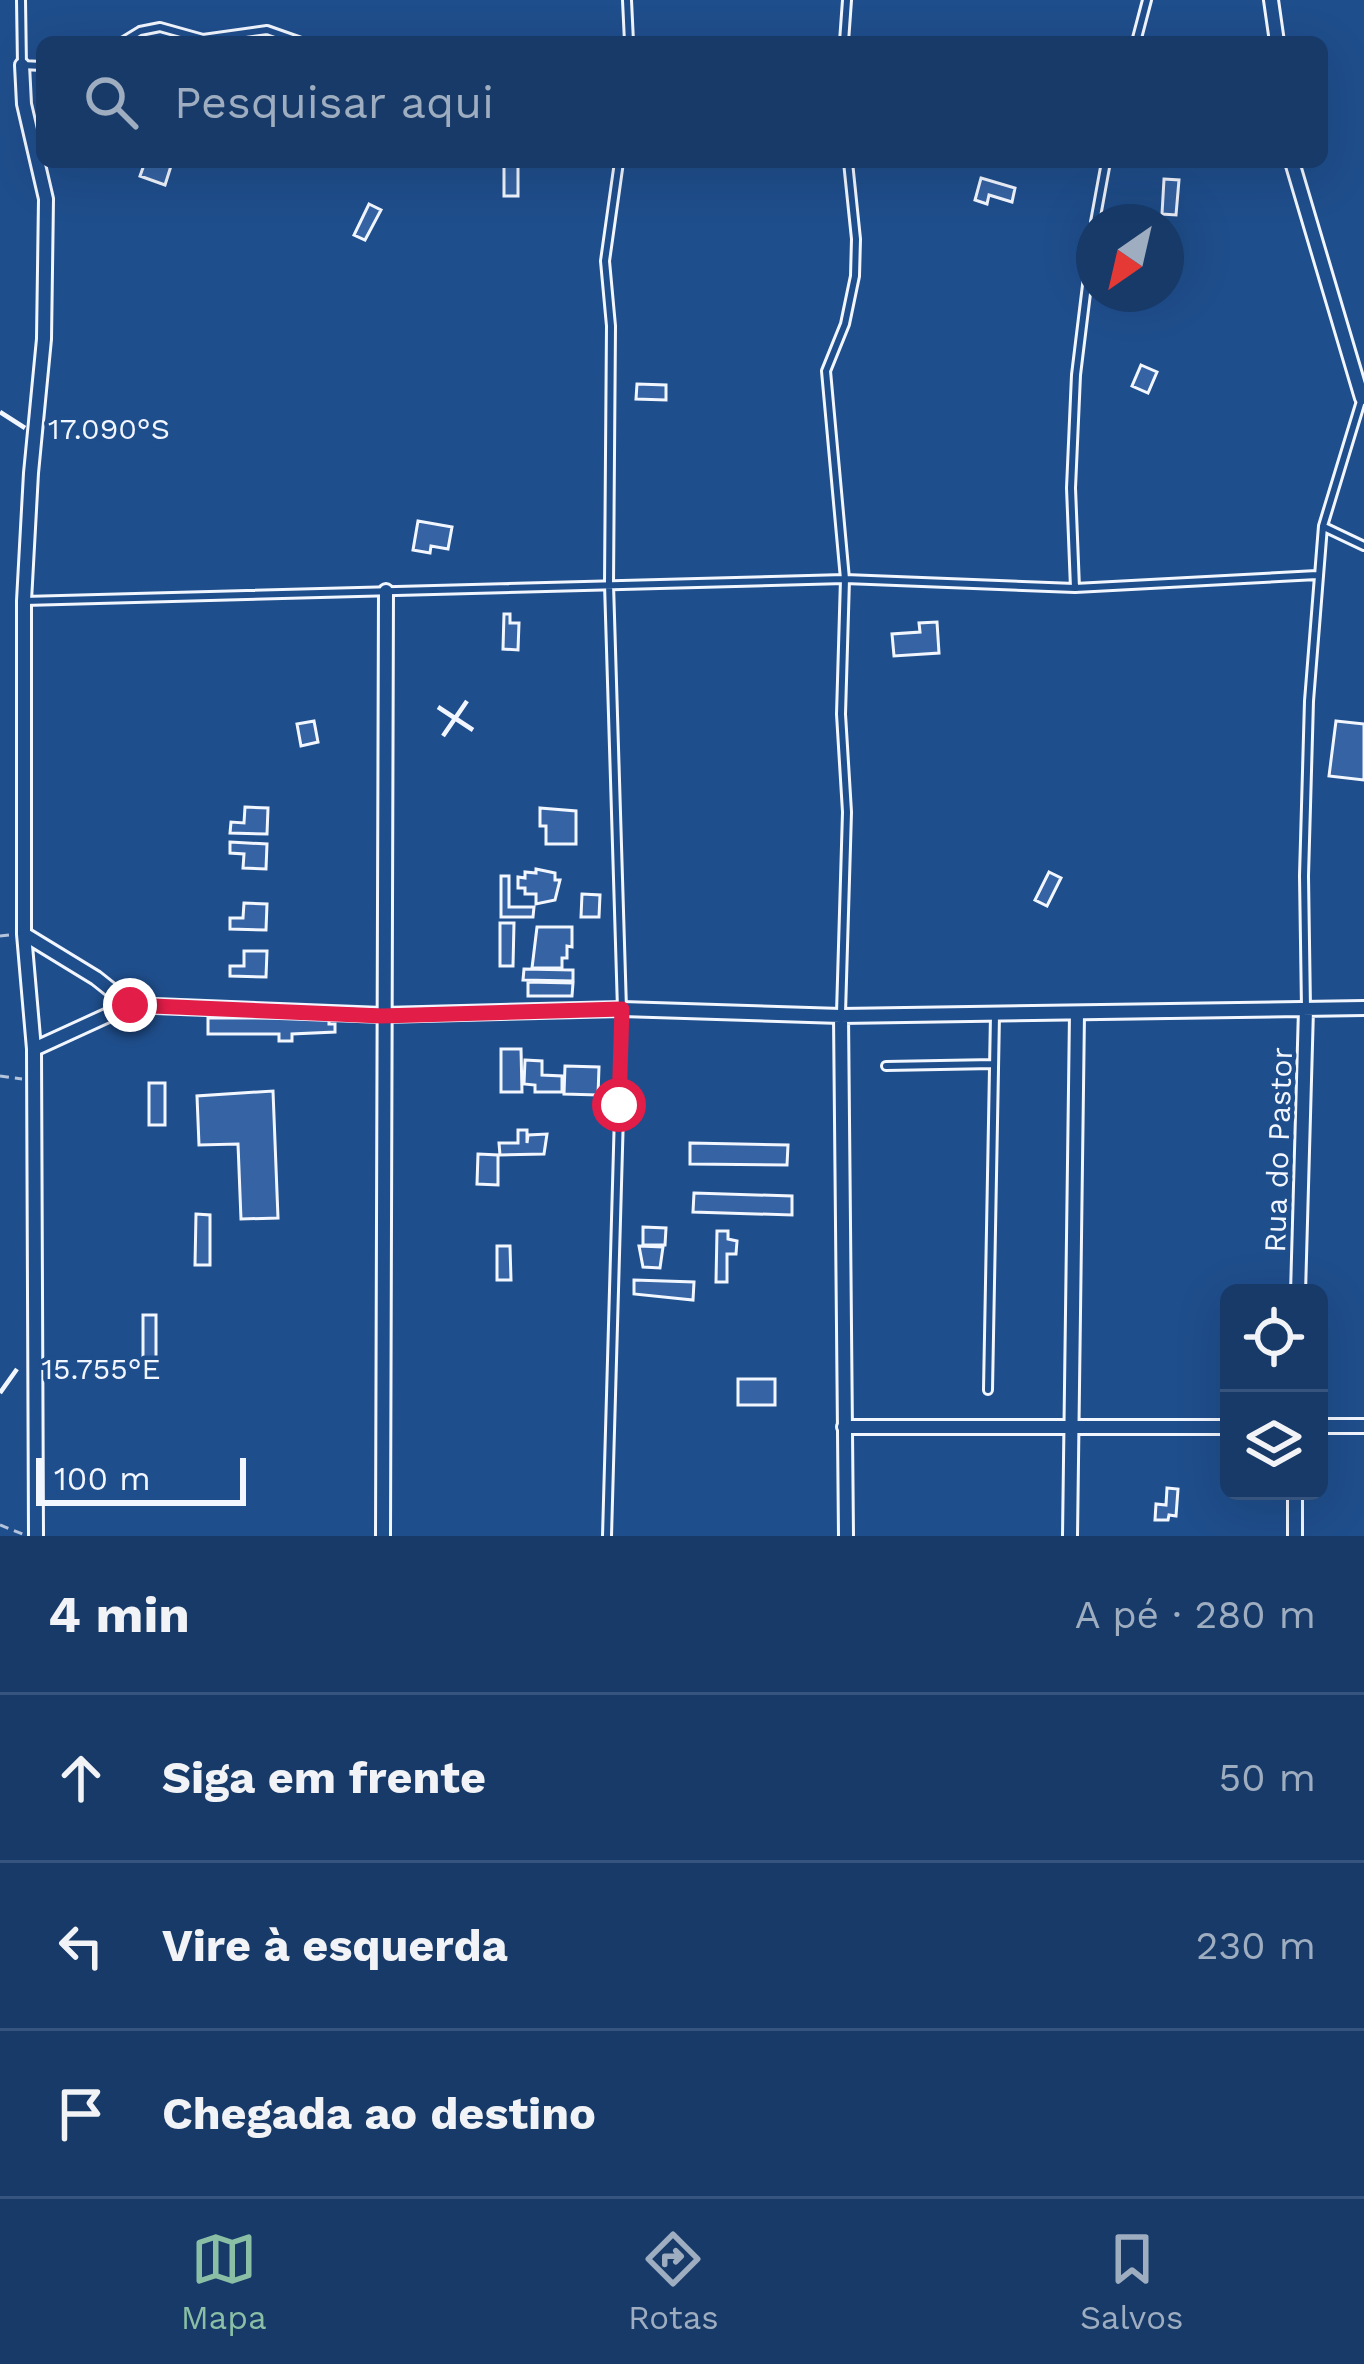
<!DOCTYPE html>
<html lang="pt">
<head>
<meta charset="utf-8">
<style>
	:root { --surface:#173a69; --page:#20416f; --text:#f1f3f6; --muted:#9eadc0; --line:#36547d; --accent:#8abfa5 }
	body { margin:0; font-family:"Work Sans",sans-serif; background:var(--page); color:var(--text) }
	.controls { position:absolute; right:36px; bottom:36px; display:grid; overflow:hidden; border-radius:18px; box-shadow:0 12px 48px #0002 }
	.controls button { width:108px; height:108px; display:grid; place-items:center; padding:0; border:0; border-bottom:3px solid var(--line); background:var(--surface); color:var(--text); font:60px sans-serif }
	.compass { position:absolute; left:1076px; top:204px; width:108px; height:108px; border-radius:50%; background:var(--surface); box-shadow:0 12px 48px #0002; rotate:214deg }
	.scale { position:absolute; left:36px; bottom:30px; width:210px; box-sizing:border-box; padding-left:12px; border:6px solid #f2f6ff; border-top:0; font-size:33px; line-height:42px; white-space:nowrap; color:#f2f6ff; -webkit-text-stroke:9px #1f4e8c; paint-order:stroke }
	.stop { position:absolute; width:36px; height:36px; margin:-27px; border:9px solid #e11d48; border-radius:50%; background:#fff }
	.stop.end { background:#e11d48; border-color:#fff; box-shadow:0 3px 12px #0008 }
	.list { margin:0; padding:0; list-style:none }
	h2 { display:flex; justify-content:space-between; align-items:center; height:156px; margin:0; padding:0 48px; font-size:51px }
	h2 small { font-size:39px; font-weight:400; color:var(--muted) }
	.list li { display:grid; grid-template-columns:78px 1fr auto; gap:36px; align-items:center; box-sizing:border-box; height:168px; padding:0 48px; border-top:3px solid var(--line) }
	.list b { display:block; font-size:45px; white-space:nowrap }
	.list em { font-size:39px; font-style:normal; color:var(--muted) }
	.icon { flex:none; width:66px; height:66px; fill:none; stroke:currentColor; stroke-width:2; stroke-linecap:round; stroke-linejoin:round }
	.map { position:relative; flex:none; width:1364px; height:1536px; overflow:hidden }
	.search { position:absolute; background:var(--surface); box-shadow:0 12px 48px #0002; left:36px; right:36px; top:36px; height:132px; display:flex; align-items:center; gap:30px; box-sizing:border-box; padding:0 42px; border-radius:18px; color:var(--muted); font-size:45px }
	.sheet { height:660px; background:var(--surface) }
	nav { display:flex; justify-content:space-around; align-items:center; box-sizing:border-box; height:168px; border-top:3px solid var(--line); background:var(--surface); font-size:33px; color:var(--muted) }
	nav a { display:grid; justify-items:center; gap:6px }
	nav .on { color:var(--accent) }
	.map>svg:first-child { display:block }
	.building { fill:#3563a3; stroke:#f2f6ff; stroke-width:3 }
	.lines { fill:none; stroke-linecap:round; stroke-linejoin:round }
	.service-casing { stroke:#f2f6ff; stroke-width:12 }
	.minor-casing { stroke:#f2f6ff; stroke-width:18 }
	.path { stroke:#b3c4dc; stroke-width:3; stroke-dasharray:9 6; stroke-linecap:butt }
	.service { stroke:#1f4e8c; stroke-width:6 }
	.minor { stroke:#1f4e8c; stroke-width:12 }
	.route { stroke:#e11d48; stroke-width:15 }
	.ticks { fill:none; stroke:#f2f6ff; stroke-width:4.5 }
	.labels { text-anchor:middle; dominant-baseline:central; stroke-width:9; stroke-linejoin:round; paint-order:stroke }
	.street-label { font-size:30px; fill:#f2f6ff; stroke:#1f4e8c }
	.ticks-label { font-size:30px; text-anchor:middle; fill:#f2f6ff; stroke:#1f4e8c; stroke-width:9; stroke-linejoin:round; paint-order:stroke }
</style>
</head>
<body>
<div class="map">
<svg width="1364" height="1536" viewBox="0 0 1364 1536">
	<rect width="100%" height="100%" fill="#1f4e8c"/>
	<path class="building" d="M145 162 171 166 165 185 140 176Z
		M504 162H518V196H504Z
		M981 178 1015 188 1012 202 989 195 987 204 975 200Z
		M1164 179 1179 180 1176 215 1162 214Z
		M369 204 381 210 365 240 354 235Z
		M1141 365 1157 372 1148 393 1132 386Z
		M637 384 666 385V400L636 399Z
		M418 521 452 527 448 549 431 546 430 553 413 550Z
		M504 614H510V623H519L518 650 503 649Z
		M937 622 939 653 894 656 892 634 920 632 919 623Z
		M314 721 318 742 301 746 297 724Z
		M1336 721 1364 724V780L1329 776Z
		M245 807 268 808 267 834 230 833 231 822 244 823Z
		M540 808 576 811V844H546V826H540Z
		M230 842 267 844 266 869 243 868 244 854 230 853Z
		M536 869 555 873V880H560L555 900 536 904V894H525V888H518V877L525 878V872L536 873Z
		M1049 872 1061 878 1047 906 1035 900Z
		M501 876H509V907H534L533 917H501Z
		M582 894 600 895 599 917H581Z
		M244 903 267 904 266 930 230 929V918H243Z
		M500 923H514L513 966H500Z
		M537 927H572V947L567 946V958H562V968H532Z
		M244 951H267L266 977 230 976V966H244Z
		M524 969 573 970V981L523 980Z
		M528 982 573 983 572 996H528Z
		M208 1018H329V1024H335V1032L292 1034V1041H279V1034H208Z
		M501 1049H521L522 1092H501Z
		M525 1060 542 1061V1075L562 1076V1092H535V1085L524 1084Z
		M565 1066 599 1067 598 1095 564 1094Z
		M149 1083H165V1125H149Z
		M273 1091 278 1218 241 1219 238 1144 199 1145 197 1096Z
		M518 1130H527V1143L528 1135 547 1134 544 1154 500 1155 499 1143H518Z
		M690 1143 788 1145 787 1165 690 1164Z
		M478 1154 498 1155V1185L477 1184Z
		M694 1193 792 1196V1215L693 1212Z
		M196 1214 210 1215V1265H195Z
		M643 1227 666 1228 665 1245H643Z
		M717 1231H728V1239L737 1241 736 1254H727V1282H716Z
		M497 1246H510L511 1280H497Z
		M639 1246 663 1247 660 1268 643 1267Z
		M634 1280 694 1282 693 1300 634 1294Z
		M143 1315H156V1375H143Z
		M738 1379H775V1405H738Z
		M1167 1488 1178 1489 1176 1516 1169 1515 1168 1520H1155L1156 1504 1166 1505Z"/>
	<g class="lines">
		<g class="service-casing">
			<path id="service" d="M21 0 22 65 42 66
				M627 0 629 42
				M122 42 140 31 160 27 203 39 267 30 301 42
				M844 42 847 0
				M1136 42 1147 0
				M1095 222 1106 162
				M1324 527 1364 546
				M1075 588 1317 575
				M24 601 845 579 1075 588 1071 488 1076 375 1094 228
				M1306 1009 1304 876 1309 701 1323 526 1361 401
				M841 1013 847 812 841 714 845 579 826 371 845 324 855 276 856 239 848 162
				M886 1066 994 1064
				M988 1390 995 1015
				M607 1536 622 1009 609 584 611 326 605 261 619 162"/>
		</g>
		<g class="minor-casing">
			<path id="minor" d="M1271 0 1277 42
				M22 65 24 104 46 199 44 339 31 473 24 601V934L34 1049 36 1536
				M1292 162 1362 398
				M24 934 96 978 130 1005
				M841 1016 846 1536
				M34 1049 130 1005 383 1015 622 1009 841 1016 1364 1008
				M1298 1293 1306 1009
				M1319 1426H1364
				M844 1427H1229
				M1295 1491V1536
				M383 1536 386 591
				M1070 1536 1077 1014"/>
		</g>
		<path class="path" d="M0 936 10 935
			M0 1076 22 1079
			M0 1525 25 1535"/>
		<use href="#service" class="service"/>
		<use href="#minor" class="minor"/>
	</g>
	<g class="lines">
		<path class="route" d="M130 1005 382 1016 622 1009 619 1105"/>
	</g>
	<path class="ticks" d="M0 412 25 428M438 707 473 730M443 736 467 701M0 1393 17 1369"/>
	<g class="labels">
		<g class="street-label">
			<text transform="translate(1278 1150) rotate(-88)">Rua do Pastor</text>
		</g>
	</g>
	<g class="ticks-label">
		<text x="109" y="439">17.090°S</text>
		<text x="101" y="1379">15.755°E</text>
	</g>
</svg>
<div class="controls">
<button><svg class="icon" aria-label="locate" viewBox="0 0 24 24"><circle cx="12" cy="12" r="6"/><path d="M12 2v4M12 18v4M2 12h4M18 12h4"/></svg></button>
<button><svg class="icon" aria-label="layers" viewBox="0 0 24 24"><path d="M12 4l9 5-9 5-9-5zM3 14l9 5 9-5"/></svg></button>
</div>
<svg class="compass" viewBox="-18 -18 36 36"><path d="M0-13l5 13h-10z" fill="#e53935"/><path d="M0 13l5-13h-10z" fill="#9eadc0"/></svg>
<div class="scale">100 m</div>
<div class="stop" style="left:619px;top:1105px"></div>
<div class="stop end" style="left:130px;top:1005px"></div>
<div class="search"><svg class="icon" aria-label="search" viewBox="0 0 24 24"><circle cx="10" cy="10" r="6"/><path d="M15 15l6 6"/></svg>Pesquisar aqui</div>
</div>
<section class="sheet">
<h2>4 min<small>A pé · 280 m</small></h2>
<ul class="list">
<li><svg class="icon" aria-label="ahead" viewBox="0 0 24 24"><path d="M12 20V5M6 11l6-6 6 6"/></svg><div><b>Siga em frente</b></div><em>50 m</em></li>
<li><svg class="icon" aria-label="left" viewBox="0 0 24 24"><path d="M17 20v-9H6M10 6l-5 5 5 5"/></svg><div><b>Vire à esquerda</b></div><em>230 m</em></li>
<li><svg class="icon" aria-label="arrive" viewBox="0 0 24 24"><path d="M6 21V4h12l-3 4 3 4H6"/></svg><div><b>Chegada ao destino</b></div></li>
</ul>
</section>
<nav>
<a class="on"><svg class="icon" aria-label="map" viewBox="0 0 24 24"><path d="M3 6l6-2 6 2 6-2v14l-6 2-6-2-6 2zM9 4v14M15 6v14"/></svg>Mapa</a>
<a><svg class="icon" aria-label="directions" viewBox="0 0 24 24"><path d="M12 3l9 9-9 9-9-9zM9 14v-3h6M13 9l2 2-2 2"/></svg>Rotas</a>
<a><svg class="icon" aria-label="saved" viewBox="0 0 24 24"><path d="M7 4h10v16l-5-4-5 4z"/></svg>Salvos</a>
</nav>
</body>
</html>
